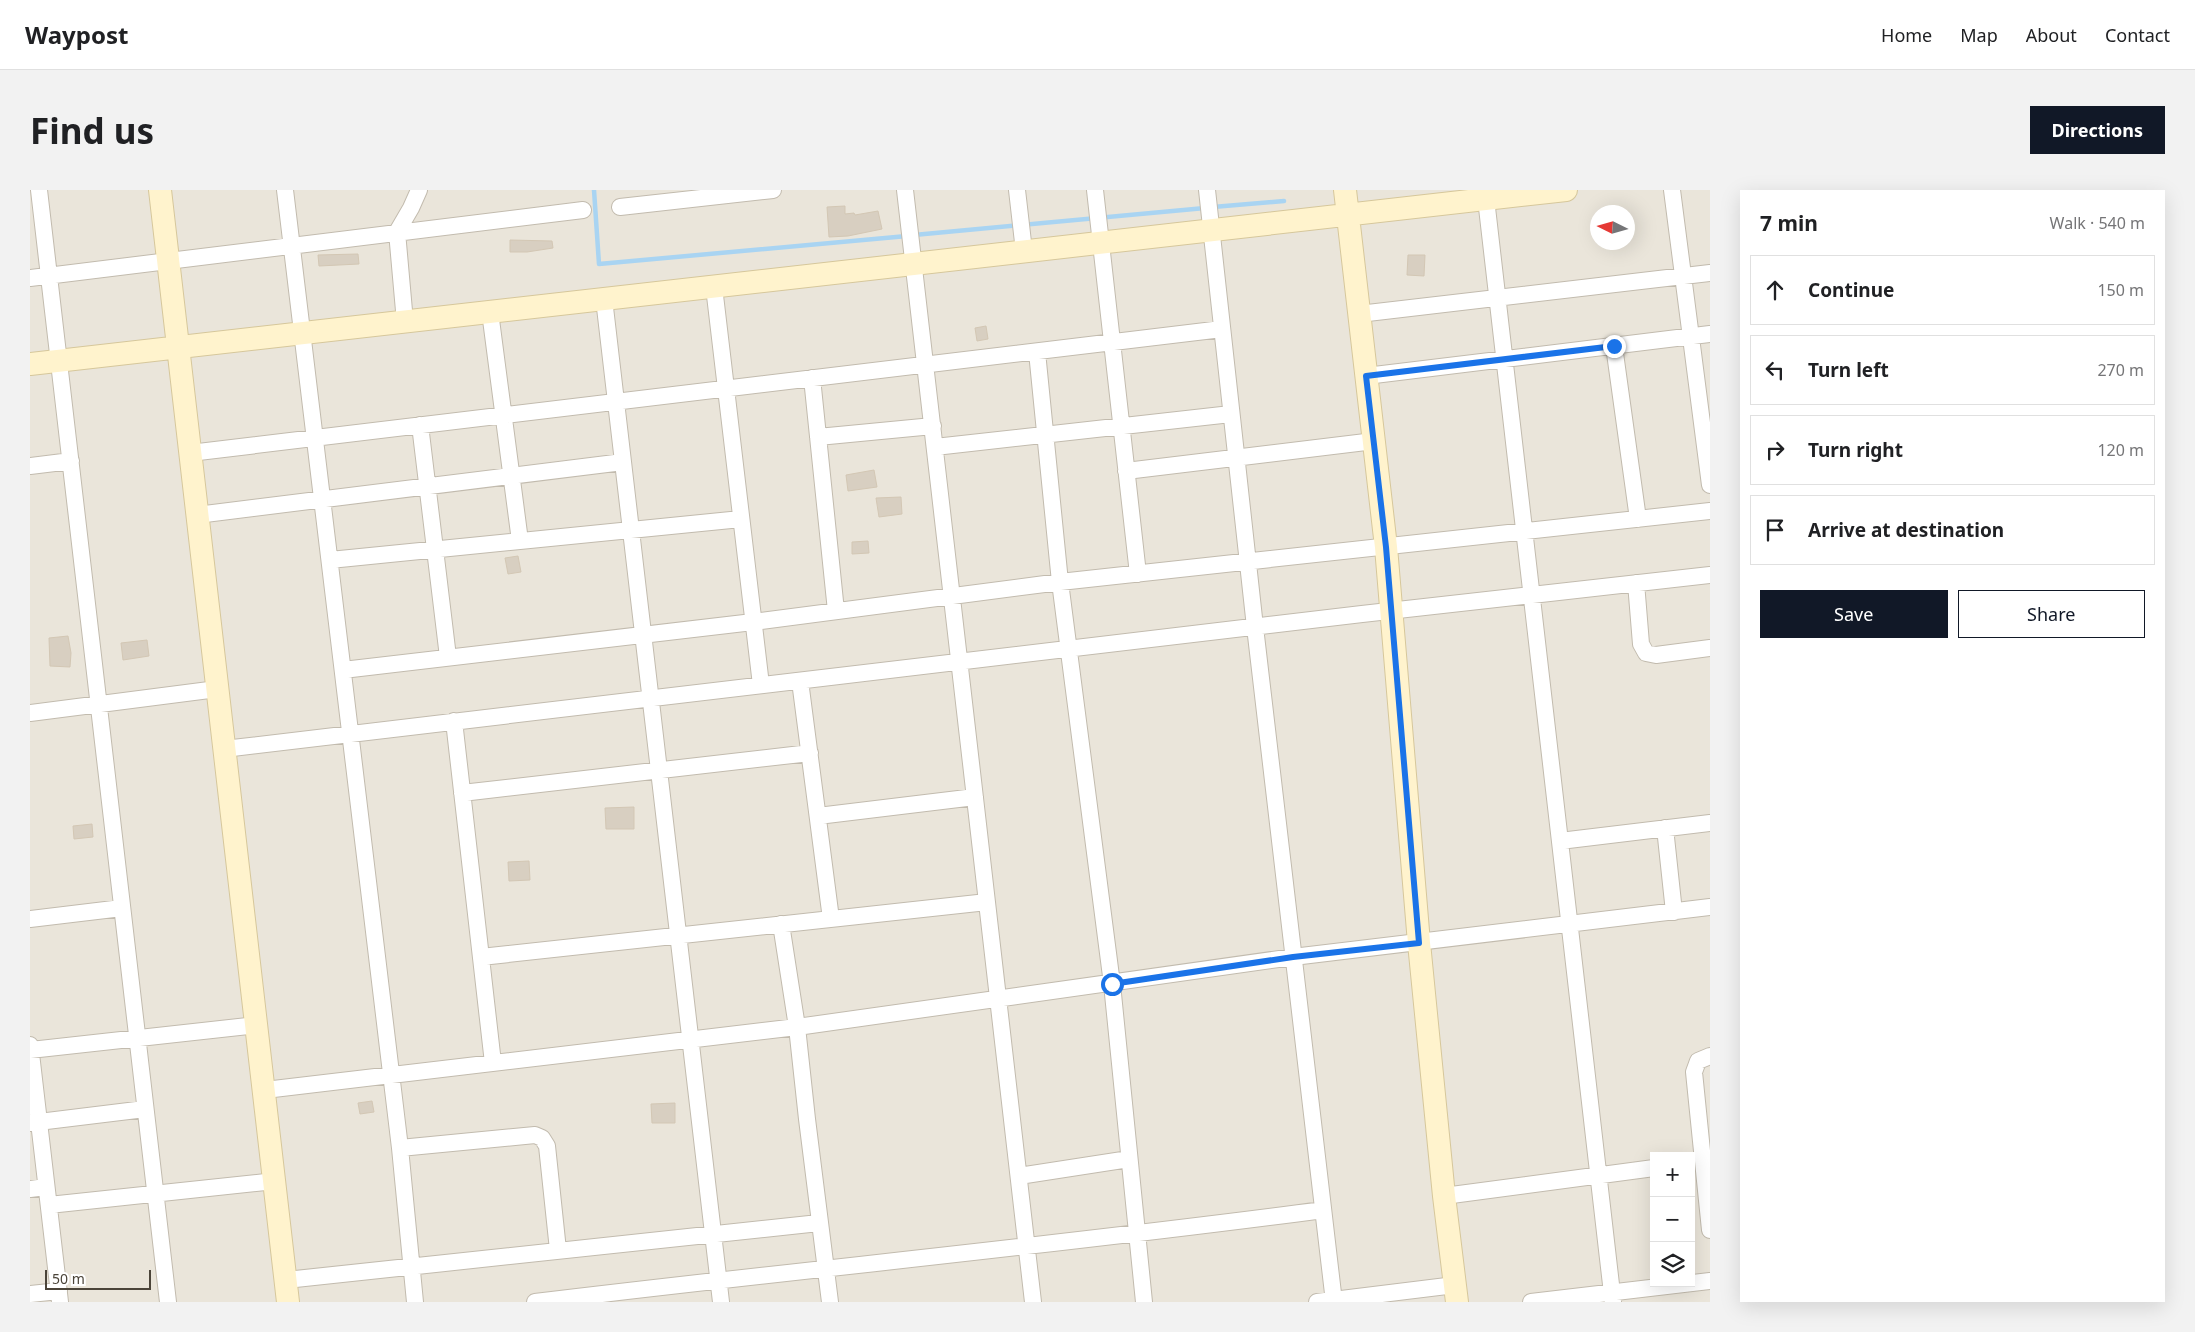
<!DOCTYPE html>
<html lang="en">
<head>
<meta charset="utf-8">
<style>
	:root { --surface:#fff; --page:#f2f2f2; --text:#202124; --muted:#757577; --line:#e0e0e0; --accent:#111827 }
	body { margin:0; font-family:"Noto Sans",sans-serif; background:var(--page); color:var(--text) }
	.controls { position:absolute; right:15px; bottom:15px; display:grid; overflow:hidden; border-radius:0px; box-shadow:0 5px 20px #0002 }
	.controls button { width:45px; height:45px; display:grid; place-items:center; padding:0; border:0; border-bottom:1px solid var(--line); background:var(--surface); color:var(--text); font:25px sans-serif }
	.compass { position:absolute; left:1560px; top:15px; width:45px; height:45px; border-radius:50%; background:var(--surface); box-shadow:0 5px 20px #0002; rotate:275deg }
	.scale { position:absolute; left:15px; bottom:12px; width:106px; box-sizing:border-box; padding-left:5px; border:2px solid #4b4439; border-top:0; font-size:14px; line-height:18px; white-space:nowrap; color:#4b4439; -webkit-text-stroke:4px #fff; paint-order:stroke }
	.stop { position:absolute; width:15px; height:15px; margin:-11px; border:4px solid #1a73e8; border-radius:50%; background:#fff }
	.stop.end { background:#1a73e8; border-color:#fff; box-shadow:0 1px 5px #0008 }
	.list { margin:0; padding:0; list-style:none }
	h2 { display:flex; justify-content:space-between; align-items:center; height:65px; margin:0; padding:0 20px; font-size:21px }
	h2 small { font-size:16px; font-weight:400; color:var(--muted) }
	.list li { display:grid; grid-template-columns:32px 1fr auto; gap:15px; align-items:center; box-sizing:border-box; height:70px; margin:0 10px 10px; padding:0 10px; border:1px solid var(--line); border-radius:0px }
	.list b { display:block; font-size:19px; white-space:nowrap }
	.list em { font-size:16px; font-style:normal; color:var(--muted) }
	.actions { display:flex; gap:10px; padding:15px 20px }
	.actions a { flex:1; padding:11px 0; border:1px solid var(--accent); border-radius:0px; text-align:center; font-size:18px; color:var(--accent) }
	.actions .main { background:var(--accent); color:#fff }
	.icon { flex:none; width:28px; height:28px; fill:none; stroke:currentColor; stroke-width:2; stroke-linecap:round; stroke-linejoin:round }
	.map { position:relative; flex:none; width:1680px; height:1112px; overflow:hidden; border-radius:0px }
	header { display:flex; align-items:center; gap:30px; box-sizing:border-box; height:70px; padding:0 25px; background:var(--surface); border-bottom:1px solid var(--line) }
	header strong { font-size:24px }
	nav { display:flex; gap:28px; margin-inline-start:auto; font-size:18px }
	.intro { display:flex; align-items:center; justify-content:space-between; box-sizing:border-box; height:120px; padding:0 30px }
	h1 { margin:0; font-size:35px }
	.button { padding:12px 22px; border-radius:0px; background:var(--accent); color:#fff; font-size:18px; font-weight:700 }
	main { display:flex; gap:30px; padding:0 30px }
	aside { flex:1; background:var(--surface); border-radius:0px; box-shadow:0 5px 20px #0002 }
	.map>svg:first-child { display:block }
	.residential { fill:#eae5da; fill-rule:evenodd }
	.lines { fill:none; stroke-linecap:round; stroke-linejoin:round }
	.stream { stroke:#a9d4f2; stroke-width:4.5 }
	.building { fill:#d8cfc1; stroke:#d3c7b4 }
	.street-casing { stroke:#c2bbae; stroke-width:18 }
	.secondary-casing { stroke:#d6c79b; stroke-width:24 }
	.street { stroke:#fff; stroke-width:16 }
	.secondary { stroke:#fff3cd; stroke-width:22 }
	.route { stroke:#1a73e8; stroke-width:6 }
</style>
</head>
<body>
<header>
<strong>Waypost</strong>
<nav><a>Home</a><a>Map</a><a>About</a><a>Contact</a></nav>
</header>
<div class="intro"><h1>Find us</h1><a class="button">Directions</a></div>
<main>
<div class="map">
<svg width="1680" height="1112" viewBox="0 0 1680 1112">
	<rect width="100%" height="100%" fill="#f6f3ec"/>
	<path class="residential" d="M0 0H1680V1112H0ZM1568 22H1598V52H1568ZM1624 966H1661V1093H1624Z"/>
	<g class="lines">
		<path class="stream" d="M564 0 569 74 877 46
			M1183 17 1254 11
			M884 45 1175 18"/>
	</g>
	<path class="building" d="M815 16V24L824 23 825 25 848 21 852 39 818 46 799 47 797 17Z
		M480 50 522 51 523 58 497 62H480Z
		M328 64 329 74 289 76 288 65Z
		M1378 65H1395L1394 86 1377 85Z
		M956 136 958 149 947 151 945 138Z
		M844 280 847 297 818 301 816 285Z
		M871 307 872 324 849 327 846 308Z
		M838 351 839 363 822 364V352Z
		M488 366 491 382 478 384 475 368Z
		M38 446 41 463 40 477 20 476 19 448Z
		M117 450 119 466 93 470 91 453Z
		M604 617V639H576L575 618Z
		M62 634 63 647 44 649 43 636Z
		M499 671 500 690 479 691 478 672Z
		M342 911 344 922 330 924 328 913Z
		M645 913V933H622L621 914Z"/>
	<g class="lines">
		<g class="street-casing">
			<path id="street" d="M9 0 138 1112
				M255 0 370 958 385 1112
				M875 0 1003 1112
				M987 0 994 61
				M1065 0 1108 384
				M1177 0 1225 437 1304 1112
				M1642 0 1680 295
				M1456 9 1583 1112
				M590 17 743 0
				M0 88 553 20
				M684 97 731 495
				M574 109 691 1112
				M460 122 490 351
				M1329 124 1680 83
				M375 132 367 42 381 18 389 0
				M1584 156 1608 329
				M1007 162 1030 392 1082 794 1114 1112
				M1336 186 1680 144
				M782 188 806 421
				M390 235 418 467
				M788 247 903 236
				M905 257 1201 224
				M160 263 1192 139
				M0 276 41 271
				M1096 281 1344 251
				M167 325 593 272
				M300 370 711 329
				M1606 393 1611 454 1616 463 1626 465 1680 458
				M313 480 723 432 1030 392 1680 321
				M770 491 801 729
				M0 523 187 499
				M424 531 463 873
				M194 559 1332 424 1680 385
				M432 603 780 563
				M788 626 945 607
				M1635 638 1644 722
				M1530 651 1680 633
				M0 729 92 718
				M751 734 767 837 777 929 800 1112
				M451 767 957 712
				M0 855 30 1112
				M0 860 227 835
				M1680 866 1668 871 1664 882 1680 1040
				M235 900 767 837 1263 767 1680 717
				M0 933 115 919
				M370 958 505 945 512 948 517 956 528 1060
				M989 986 1099 969
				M0 999 16 997
				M1414 1006 1624 978
				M19 1015 245 991
				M256 1090 789 1033
				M0 1104 29 1101
				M505 1112C768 1080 1031 1055 1293 1020
				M1287 1112 1425 1095
				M1501 1112 1680 1091"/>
		</g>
		<g class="secondary-casing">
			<path id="secondary" d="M130 0 258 1112
				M1315 0 1356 357 1389 753 1414 1006 1427 1112
				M0 174 1536 0"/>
		</g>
		<use href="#street" class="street"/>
		<use href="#secondary" class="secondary"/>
	</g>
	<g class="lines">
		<path class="route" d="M1082 794 1263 767 1389 753 1356 357 1336 186 1584 156"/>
	</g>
</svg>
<div class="controls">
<button>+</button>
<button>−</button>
<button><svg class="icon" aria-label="layers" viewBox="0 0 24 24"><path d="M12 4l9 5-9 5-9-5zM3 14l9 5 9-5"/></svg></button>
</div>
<svg class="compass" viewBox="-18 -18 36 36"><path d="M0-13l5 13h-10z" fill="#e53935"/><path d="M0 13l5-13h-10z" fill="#757577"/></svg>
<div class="scale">50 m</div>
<div class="stop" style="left:1082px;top:794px"></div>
<div class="stop end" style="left:1584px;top:156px"></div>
</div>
<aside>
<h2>7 min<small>Walk · 540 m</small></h2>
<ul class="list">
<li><svg class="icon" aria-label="ahead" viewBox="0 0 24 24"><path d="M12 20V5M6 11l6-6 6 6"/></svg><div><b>Continue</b></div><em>150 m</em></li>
<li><svg class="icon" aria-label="left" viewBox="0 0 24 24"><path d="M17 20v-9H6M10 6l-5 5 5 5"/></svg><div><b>Turn left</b></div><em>270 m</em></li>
<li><svg class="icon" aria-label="right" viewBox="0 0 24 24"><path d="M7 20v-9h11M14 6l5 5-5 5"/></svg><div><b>Turn right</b></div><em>120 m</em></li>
<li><svg class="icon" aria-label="arrive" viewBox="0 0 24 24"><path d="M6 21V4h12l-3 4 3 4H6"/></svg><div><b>Arrive at destination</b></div></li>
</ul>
<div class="actions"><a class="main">Save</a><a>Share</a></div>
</aside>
</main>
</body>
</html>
